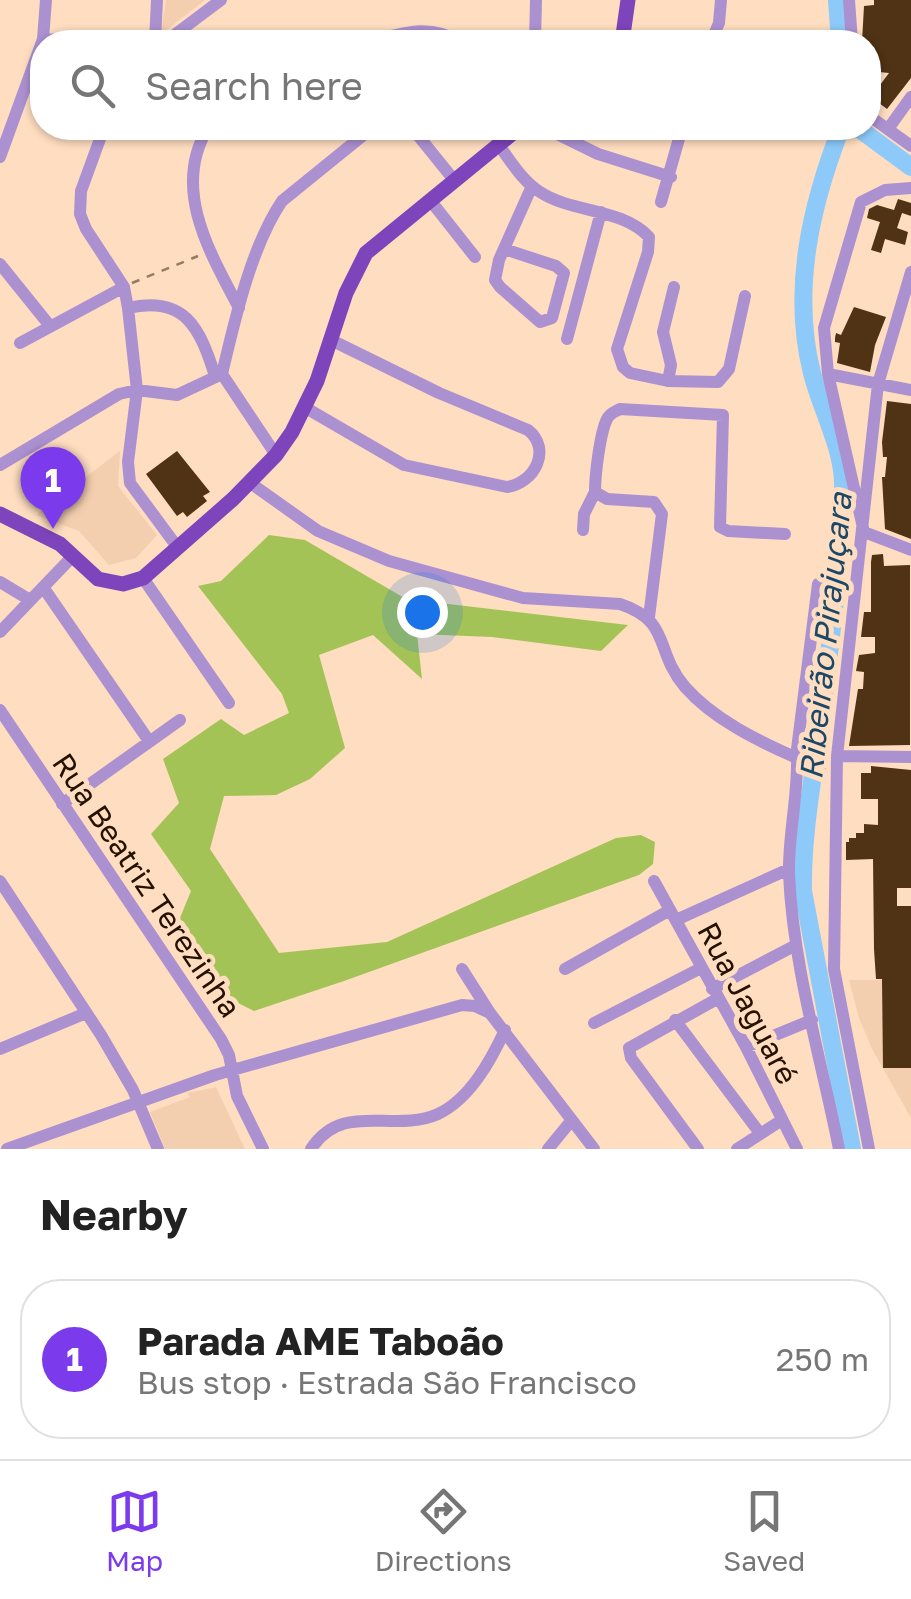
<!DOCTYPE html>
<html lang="en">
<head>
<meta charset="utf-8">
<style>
	:root { --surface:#fff; --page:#f2f2f2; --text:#222; --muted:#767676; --line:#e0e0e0; --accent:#7c3aed }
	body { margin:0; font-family:"Golos Text",sans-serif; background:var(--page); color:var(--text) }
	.you { position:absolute; left:422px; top:612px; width:35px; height:35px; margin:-25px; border:8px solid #fff; border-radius:50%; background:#1a73e8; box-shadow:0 0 0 15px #1a73e833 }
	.badge { display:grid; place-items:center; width:65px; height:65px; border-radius:50%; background:var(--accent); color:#fff; font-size:32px; font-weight:700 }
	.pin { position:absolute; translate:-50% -82px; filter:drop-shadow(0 2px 5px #0008) }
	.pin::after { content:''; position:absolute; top:52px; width:35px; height:30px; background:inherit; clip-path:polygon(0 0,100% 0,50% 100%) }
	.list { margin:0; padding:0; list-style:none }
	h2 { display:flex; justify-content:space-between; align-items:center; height:130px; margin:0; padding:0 40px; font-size:42px }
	h2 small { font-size:32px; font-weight:400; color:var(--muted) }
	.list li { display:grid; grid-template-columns:65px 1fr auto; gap:30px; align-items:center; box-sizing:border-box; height:160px; margin:0 20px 20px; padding:0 20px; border:2px solid var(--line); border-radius:40px }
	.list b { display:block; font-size:38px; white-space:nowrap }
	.list p { margin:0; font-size:32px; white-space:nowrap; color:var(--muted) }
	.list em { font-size:32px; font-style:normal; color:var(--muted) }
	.icon { flex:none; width:55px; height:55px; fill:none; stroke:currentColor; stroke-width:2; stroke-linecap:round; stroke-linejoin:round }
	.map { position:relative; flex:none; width:911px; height:1149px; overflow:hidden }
	.search { position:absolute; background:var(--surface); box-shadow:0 2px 8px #0004; left:30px; right:30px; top:30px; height:110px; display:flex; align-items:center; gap:25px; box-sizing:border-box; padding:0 35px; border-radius:40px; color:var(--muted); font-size:38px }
	.sheet { height:310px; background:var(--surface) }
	nav { display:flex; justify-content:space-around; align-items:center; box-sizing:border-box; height:140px; border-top:2px solid var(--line); background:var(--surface); font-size:28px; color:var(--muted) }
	nav a { display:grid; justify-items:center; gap:5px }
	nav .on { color:var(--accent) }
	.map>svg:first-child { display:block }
	.built { fill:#f4cfaf }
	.green { fill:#a4c356 }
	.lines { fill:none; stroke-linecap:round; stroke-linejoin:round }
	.river { stroke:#8ecaf9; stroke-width:18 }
	.building { fill:#503214 }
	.path { stroke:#967b64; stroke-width:2.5; stroke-dasharray:8 8; stroke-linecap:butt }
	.minor { stroke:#ac91d1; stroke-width:12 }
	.major { stroke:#7e44bb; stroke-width:15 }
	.labels { text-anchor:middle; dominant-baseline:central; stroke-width:10; stroke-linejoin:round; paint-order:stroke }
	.street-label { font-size:30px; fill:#241100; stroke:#feddc0 }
	.water-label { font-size:32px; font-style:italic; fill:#1b4868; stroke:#feddc0 }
</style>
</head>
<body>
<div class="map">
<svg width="911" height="1149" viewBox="0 0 911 1149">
	<rect width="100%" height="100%" fill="#feddc0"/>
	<path class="built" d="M166 0H205L161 34Z
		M120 451 118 486 157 535 136 558 109 565 79 531 36 515Z
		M849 980H911V1118L872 1049 859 1018Z
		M216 1087 245 1149H165L150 1112 190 1097 187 1093Z"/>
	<path class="green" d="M269 535 305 540 406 599 628 625 601 651 492 637 417 634 422 679 373 635 319 655 345 748 310 779 276 795 224 796 210 849 279 953 387 942 616 838 641 835 655 842 653 864 639 875 344 981 254 1011 208 988 175 930 191 891 151 834 179 803 163 759 221 719 244 735 289 713 282 694 198 586 221 581Z"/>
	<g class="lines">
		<path class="river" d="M837 0 840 42
			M841 128C811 205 791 290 812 373 821 410 845 451 843 490 840 571 830 652 819 732 812 785 802 838 803 891L852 1149
			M858 128 911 167"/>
	</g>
	<path class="building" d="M874 0H911V78L887 109 871 97 889 73 868 71V42H862L864 6 874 5Z
		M898 199 911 203V216L902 213 897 228 908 232 905 245 885 239 881 253 871 250 880 222 867 218 869 209 877 205 894 210Z
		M854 307 886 317 875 345 870 372 837 363 840 343 835 342V338L836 333 841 335Z
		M887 401 911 404V539L885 529 882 477H885L887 457H883L882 442Z
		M177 451 210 492 203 496 207 501 187 517 183 512 177 516 146 474Z
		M883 554 884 566 910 565V745L849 746 858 689H863L864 672 856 671 859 655 875 653V637H861L864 612H871V562L872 555Z
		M871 766 911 770V888H897V906H911V1068H883L882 979H876L874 949 873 859 846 860V842H849V838H856V833H864V824L878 825V799H861V773H871Z"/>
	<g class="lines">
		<path class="path" d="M132 283 198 256
			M809 765 826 768"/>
		<path class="minor" d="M849 0 852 42
			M43 39 89 42
			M155 42 157 0
			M165 42 221 0
			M369 42C403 33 428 23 461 42
			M535 42 536 0
			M711 42 719 23 721 0
			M868 115 911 146
			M104 128 81 191 80 214 86 229 124 287 128 308 137 390 128 462 130 483 178 548
			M208 128C171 188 210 253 239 308
			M412 128 454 180
			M545 128 598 154 671 177
			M888 129 911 97
			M498 144C510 160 522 181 540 192 572 213 622 208 649 237L648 252 617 349 623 367 630 373 668 381 718 382 729 369 745 296
			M0 157 43 39 46 0
			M911 188 885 190 861 202 824 328 828 374 864 532 911 550
			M430 200 475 257
			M661 202 682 128
			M504 249 556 266 564 273 552 318 540 322 500 287 495 280 499 260 532 186
			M0 264 50 326
			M128 308C185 295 200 328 215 376
			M567 339 601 212
			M20 343 124 287
			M828 374 911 390
			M668 381 671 365 663 332 674 287
			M306 408 404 465 507 487C535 483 552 449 528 430L439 393 331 340
			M276 455 222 374C235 319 251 247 282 201L372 128
			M0 465 119 394 137 390 177 395 222 374
			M249 482 318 531 389 561 523 598 620 604C672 621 654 651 685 687 713 719 758 741 797 758 798 797 788 836 789 874 793 967 821 1058 839 1149
			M583 530 584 514 595 492
			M143 578 229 703
			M0 582 30 600
			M43 587 149 741
			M649 617 662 514 654 502 607 499 595 492C595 475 600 433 607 419 610 413 615 412 620 409L723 415 720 527 728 531 785 534
			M0 632 72 557
			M0 710 221 1039 229 1055 237 1096 263 1149
			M837 756 911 757
			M796 757 818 584
			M62 804 180 720
			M0 881 101 1035 133 1090 158 1149
			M654 881 746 1047 797 1149
			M676 920 789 869
			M462 969 490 1013 594 1149
			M565 969 670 910
			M712 989 796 945
			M675 1020 759 1132
			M594 1023 701 968
			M746 1047 812 1020
			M0 1049 86 1013
			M7 1149 215 1075 462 1005 475 1006 490 1013
			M311 1149C343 1100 393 1134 438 1114 470 1099 491 1060 505 1030
			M548 1149 571 1121
			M698 1149 631 1058 629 1048 717 999
			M737 1149 782 1120
			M869 1149 834 969 837 756 878 384 911 272"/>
		<path class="major" d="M622 42 628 0
			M0 514 60 544 98 579 123 584 143 578 233 499 276 455 292 432 317 381 346 293 366 253 519 128"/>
	</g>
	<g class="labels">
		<g class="street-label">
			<text transform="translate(147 885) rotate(56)">Rua Beatriz Terezinha</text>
			<text transform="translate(748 1003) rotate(62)">Rua Jaguaré</text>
		</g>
		<g class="water-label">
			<text transform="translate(825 636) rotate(-84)">Ribeirão Pirajuçara</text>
		</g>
	</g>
</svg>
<div class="you"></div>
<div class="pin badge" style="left:53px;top:529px">1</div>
<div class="search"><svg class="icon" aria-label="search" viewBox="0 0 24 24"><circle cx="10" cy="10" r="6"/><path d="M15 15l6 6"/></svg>Search here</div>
</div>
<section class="sheet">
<h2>Nearby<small></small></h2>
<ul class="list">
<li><span class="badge">1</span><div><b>Parada AME Taboão</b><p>Bus stop · Estrada São Francisco</p></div><em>250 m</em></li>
</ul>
</section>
<nav>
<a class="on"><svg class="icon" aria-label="map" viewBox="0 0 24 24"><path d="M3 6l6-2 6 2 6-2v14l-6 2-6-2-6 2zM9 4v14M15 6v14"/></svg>Map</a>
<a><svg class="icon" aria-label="directions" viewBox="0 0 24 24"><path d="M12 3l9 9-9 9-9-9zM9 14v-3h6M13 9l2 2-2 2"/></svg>Directions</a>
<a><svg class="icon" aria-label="saved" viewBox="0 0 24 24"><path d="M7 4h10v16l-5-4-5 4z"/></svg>Saved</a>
</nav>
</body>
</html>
